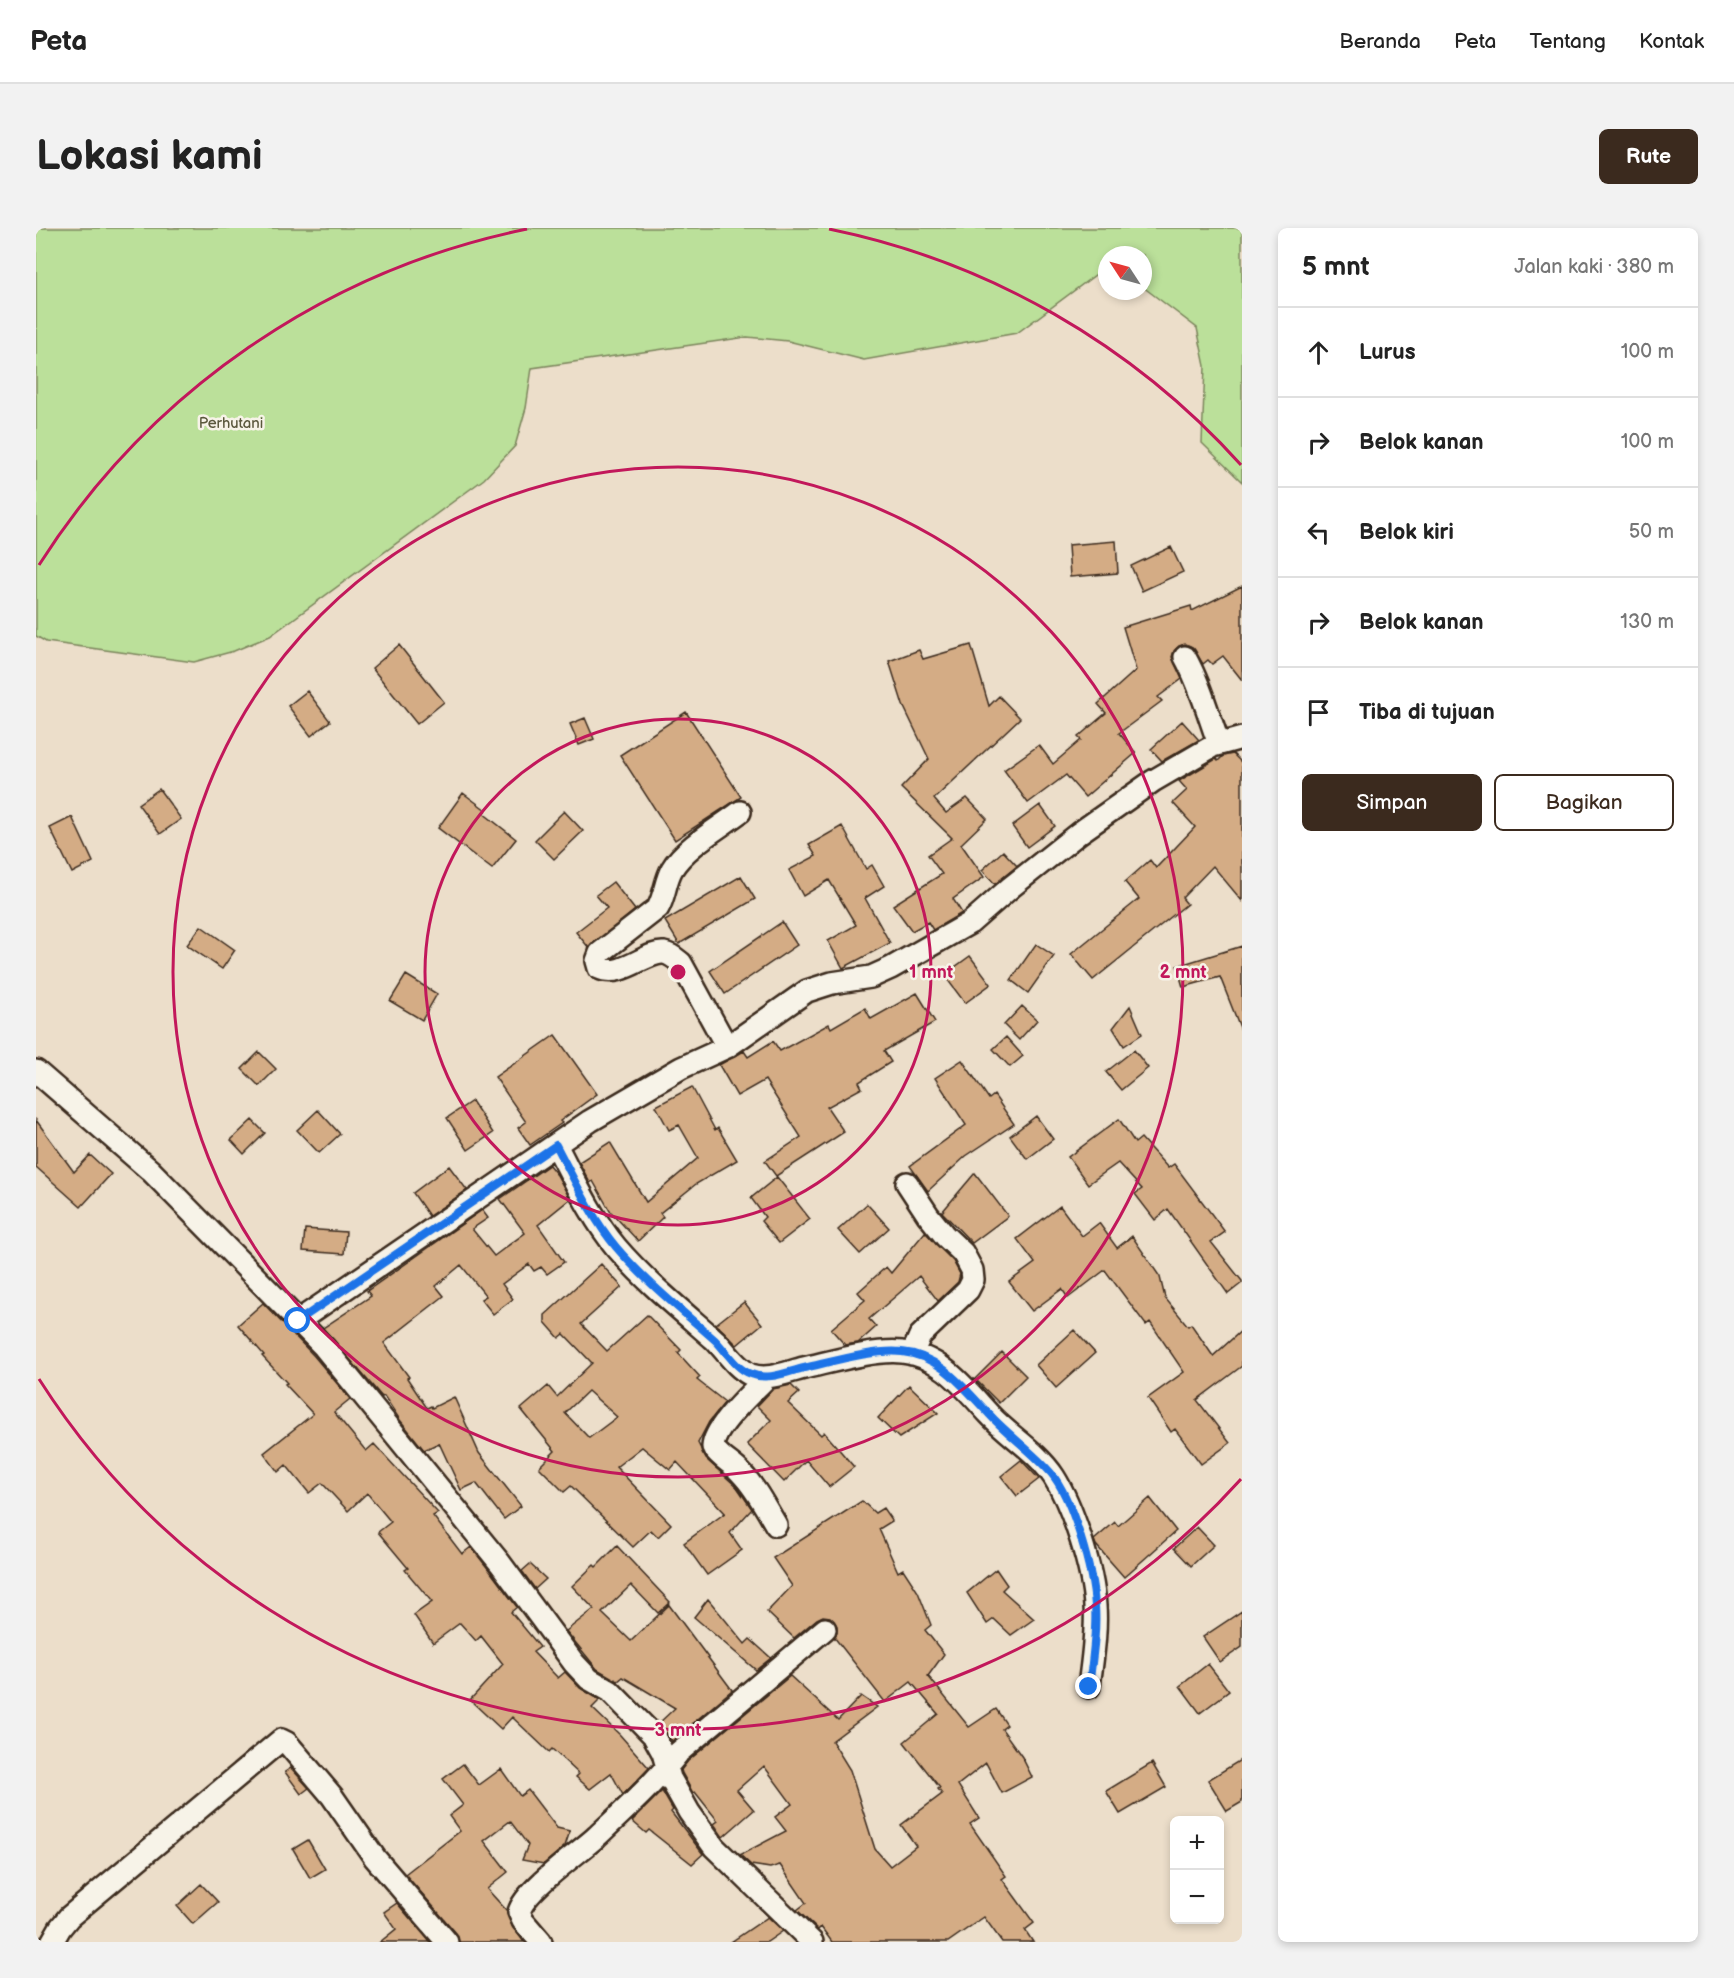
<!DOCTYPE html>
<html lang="id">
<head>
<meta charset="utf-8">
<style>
	:root { --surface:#fff; --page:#f2f2f2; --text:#222; --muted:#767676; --line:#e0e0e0; --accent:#3b2a1e }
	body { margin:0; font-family:"Balsamiq Sans",sans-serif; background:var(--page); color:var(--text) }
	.controls { position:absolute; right:18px; bottom:18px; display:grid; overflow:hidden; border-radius:9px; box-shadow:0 3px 9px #0003 }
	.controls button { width:54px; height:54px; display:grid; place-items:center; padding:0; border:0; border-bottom:2px solid var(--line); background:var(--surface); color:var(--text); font:30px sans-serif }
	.compass { position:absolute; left:1062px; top:18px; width:54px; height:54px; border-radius:50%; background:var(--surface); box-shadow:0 3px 9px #0003; rotate:306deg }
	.stop { position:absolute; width:18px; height:18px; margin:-14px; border:4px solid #1a73e8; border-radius:50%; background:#fff }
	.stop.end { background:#1a73e8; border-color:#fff; box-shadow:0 2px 6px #0008 }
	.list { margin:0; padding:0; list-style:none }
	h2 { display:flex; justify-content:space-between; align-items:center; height:78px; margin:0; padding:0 24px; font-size:26px }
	h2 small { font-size:20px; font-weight:400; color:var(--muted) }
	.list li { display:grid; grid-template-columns:39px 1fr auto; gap:18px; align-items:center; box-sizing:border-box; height:90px; padding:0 24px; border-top:2px solid var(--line) }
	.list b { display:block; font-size:22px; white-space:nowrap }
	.list em { font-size:20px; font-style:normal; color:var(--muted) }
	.actions { display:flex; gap:12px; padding:18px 24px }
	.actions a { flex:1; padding:14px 0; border:2px solid var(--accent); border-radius:9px; text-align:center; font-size:21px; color:var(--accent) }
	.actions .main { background:var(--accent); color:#fff }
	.icon { flex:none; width:33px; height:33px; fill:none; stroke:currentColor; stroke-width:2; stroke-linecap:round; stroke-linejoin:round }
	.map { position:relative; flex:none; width:1206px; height:1714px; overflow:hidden; border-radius:9px }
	header { display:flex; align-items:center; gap:36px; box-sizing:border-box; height:84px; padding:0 30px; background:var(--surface); border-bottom:2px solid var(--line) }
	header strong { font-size:28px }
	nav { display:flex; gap:33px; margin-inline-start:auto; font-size:21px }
	.intro { display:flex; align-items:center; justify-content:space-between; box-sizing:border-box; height:144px; padding:0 36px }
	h1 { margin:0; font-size:42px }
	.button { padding:15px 27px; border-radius:9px; background:var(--accent); color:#fff; font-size:21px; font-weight:700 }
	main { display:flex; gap:36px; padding:0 36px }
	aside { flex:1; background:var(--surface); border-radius:9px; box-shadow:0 3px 9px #0003 }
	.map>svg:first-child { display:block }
	.green { fill:#bbe09a; stroke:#7b855c; stroke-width:1.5 }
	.building { fill:#d4ac85; stroke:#3b2a1e; stroke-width:1.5; fill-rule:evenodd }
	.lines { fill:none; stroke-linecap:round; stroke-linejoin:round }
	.minor-casing { stroke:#3b2a1e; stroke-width:26 }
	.minor { stroke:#f7f3e8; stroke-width:21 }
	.route { stroke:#1a73e8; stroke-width:8 }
	.ring { fill:none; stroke:#c2185b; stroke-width:3 }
	.labels { text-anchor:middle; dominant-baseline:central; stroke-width:5; stroke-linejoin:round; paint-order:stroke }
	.park-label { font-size:15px; fill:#5b583d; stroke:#f7f3e8 }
	.centre { fill:#c2185b; stroke:#f7f3e8; stroke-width:3 }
	.ring-label { font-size:18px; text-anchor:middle; font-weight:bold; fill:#c2185b; stroke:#f7f3e8; stroke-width:5; stroke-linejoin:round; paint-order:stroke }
</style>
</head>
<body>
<header>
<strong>Peta</strong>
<nav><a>Beranda</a><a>Peta</a><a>Tentang</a><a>Kontak</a></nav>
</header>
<div class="intro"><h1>Lokasi kami</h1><a class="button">Rute</a></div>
<main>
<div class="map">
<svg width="1206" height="1714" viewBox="0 0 1206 1714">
	<rect width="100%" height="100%" fill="#ecdeca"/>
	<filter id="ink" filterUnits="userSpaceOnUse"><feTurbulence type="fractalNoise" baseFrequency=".0167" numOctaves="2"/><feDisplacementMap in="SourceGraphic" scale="12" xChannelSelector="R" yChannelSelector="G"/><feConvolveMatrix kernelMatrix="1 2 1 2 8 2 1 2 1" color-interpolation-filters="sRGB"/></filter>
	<g filter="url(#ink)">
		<path class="green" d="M0 0H1206V254L1166 215 1169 138 1161 100 1107 59V27H1071V38L981 105 828 132 752 113 711 109 496 140 490 180 479 218 448 251 234 408 198 423 158 434 10 414 0 408Z"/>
		<path class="building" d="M1080 313 1082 345 1034 349 1032 317Z
			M1135 319 1147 344 1106 363 1095 338Z
			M1206 358V452L1187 428 1176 436 1172 432 1167 436 1156 419 1149 416 1143 418 1138 423 1136 429 1146 451 1122 469 1126 473 1083 505 1100 525 1049 569 1030 547 992 575 968 542 1003 517 1017 536 1045 512 1042 509 1070 485 1062 476 1100 442 1087 399 1155 378 1156 383Z
			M363 417 408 474 381 496 336 440Z
			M935 417 953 478 963 468 984 490 898 571 910 585 931 570 951 591 925 616 948 649 917 671 926 685 897 702 892 694 876 703 857 677 906 646 892 627 916 610 865 560 893 531 867 477 853 433 883 422 887 431Z
			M271 463 294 493 275 508 252 478Z
			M650 484 705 569 639 612 584 527Z
			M549 490 558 511 543 517 534 496Z
			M1146 493 1163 512 1126 533 1115 521Z
			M1197 526 1206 535V673L1177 638 1146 670 1151 676 1057 752 1035 726 1103 671 1089 654 1114 632 1120 640 1159 599 1137 575 1151 562 1143 553 1180 531 1182 533 1187 528Z
			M123 561 145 591 124 606 102 576Z
			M427 565 450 582 447 585 480 611 456 641 402 600Z
			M1004 577 1019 598 991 619 976 598Z
			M528 583 547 603 518 631 499 612Z
			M36 589 57 634 36 645 14 600Z
			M806 598 830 641 836 637 848 658 829 670 854 715 807 740 792 713 820 697 793 652 767 668 753 642 780 628 773 617Z
			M967 623 981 638 959 656 946 642Z
			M705 648 719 671 643 716 629 693Z
			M577 654 599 682 553 720 540 704 571 680 560 667Z
			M746 694 761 717 689 766 674 743Z
			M165 698 199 722 186 741 151 717Z
			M1000 716 1018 728 992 765 975 752Z
			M1206 718V802H1205L1184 749 1147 759 1141 738Z
			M934 728 955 756 929 775 908 747Z
			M370 747 401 766 386 792 354 773Z
			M881 765 899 794 848 823 855 834 823 854 826 860 791 879 808 904 740 948 729 933 765 909 729 852 701 868 683 837 708 823 712 829 737 813 744 823 793 796 795 800 829 780 835 791Z
			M986 778 1001 792 983 812 968 797Z
			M1094 778 1106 806 1088 818 1077 800Z
			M519 807 561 866 524 893 526 895 494 917 482 900 490 894 459 849Z
			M970 809 987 828 974 839 957 821Z
			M1098 822 1112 840 1085 862 1070 844Z
			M223 824 240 841 223 858 206 841Z
			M926 832 953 871 958 867 978 896 930 928 892 963 874 938 930 897 899 850Z
			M656 859 679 902 682 900 701 932 660 956 624 985 627 989 602 1013 574 983 557 953 554 955 543 934 574 914 610 974 662 930 643 897 633 902 620 878Z
			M436 873 457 905 432 922 411 890Z
			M282 882 304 906 283 925 261 902Z
			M1000 888 1017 911 991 931 974 908Z
			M1083 891 1099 915 1105 910 1132 940 1138 936 1189 1004 1175 1014 1206 1053V1055L1192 1066 1132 981 1119 992 1099 966 1106 961 1082 935 1052 956 1032 929Z
			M0 892 38 944 54 927 75 946 45 979 0 939Z
			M216 892 229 905 208 926 195 912Z
			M513 937 521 947 534 971 502 997 528 1034 511 1046 505 1039 498 1043 493 1036 466 1056 477 1071 457 1086 445 1071 450 1068 425 1037 400 1058 408 1068 348 1115 373 1149 371 1150 391 1180 395 1178 396 1180 418 1169 443 1225 485 1278 468 1291 440 1255 425 1262 403 1215 388 1222 364 1192 348 1168 346 1169 287 1100 335 1068 331 1063 446 982 452 990 436 1001 458 1028 489 1005 464 971Z
			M413 938 431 962 393 988 377 965Z
			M939 945 972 988 936 1015 906 984Z
			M741 949 774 991 743 1015 725 993 729 989 715 970Z
			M831 976 853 1000 824 1026 802 1002Z
			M1024 978 1046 1008 1063 995 1081 1020 1096 1008 1124 1049 1129 1070 1152 1098 1155 1096 1177 1128 1206 1102V1138L1161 1172 1194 1215 1165 1236 1139 1201 1135 1204 1112 1170 1148 1144 1114 1094 1110 1097 1069 1042 1032 1070 1026 1061 996 1083 973 1054 999 1035 981 1011Z
			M269 1001 310 1004 308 1026 267 1023Z
			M889 1004 917 1033 924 1046 922 1054 902 1073 883 1048 833 1091 840 1099 822 1115 809 1117 795 1101 829 1072 822 1064 850 1039 855 1045Z
			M565 1036 586 1059 545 1096 571 1123 611 1087 645 1122 642 1125 664 1149 661 1152 689 1174 673 1194 662 1215 670 1231 701 1259 716 1281 694 1305 706 1322 671 1347 648 1315 689 1285 641 1234 634 1242 606 1219 580 1239 635 1296 622 1309 615 1302 597 1319 535 1258 528 1264 503 1239 519 1223 485 1181 512 1158 521 1169 556 1135 528 1106 523 1110 509 1094V1087ZM552 1163 581 1189 553 1210 529 1185Z
			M708 1074 726 1096 701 1117 680 1096Z
			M227 1075 278 1128 314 1171 298 1184 330 1223 338 1216 402 1285 397 1288 426 1326 435 1319 454 1343 481 1379 475 1384 504 1419 497 1424 522 1450 529 1444 544 1460 564 1472 556 1480 584 1507 613 1540 587 1567 575 1545 554 1561 540 1549 543 1546 516 1521 513 1524 476 1489 465 1501 434 1472 467 1436 445 1408 440 1413 424 1395 397 1415 378 1387 396 1374 369 1342 372 1340 342 1304 355 1294 331 1265 312 1283 286 1255 273 1265 250 1237 242 1244 228 1225 277 1186 249 1156 251 1155 226 1128 228 1127 202 1097Z
			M1038 1102 1059 1125 1020 1160 1000 1137Z
			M966 1124 990 1148 963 1175 939 1151Z
			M755 1157 763 1165 752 1175 785 1207 788 1204 818 1239 793 1259 770 1232 748 1254 711 1216 735 1192 721 1178 737 1161Z
			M873 1157 902 1185 863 1210 842 1190Z
			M985 1232 1003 1251 981 1268 965 1248Z
			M1114 1270 1140 1303 1088 1349 1060 1317 1058 1312 1079 1294 1082 1298Z
			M826 1273 839 1285 847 1280 856 1293 843 1301 862 1344 867 1341 882 1364 895 1397 889 1402 908 1426 892 1448 933 1499 960 1481 971 1497 966 1501 986 1529 996 1549 966 1565 950 1535 922 1557 943 1590 934 1596 970 1648 966 1651 998 1695 989 1702 997 1714H966L948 1689 912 1714H796L785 1699 782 1702 761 1682 770 1675 744 1637 734 1640 715 1637 704 1627 750 1603 739 1589 756 1576 728 1538 701 1562 718 1582 687 1609 678 1596 682 1593 659 1564 657 1565 646 1545 645 1542 652 1533 754 1448 802 1492 825 1468 841 1479 796 1513 814 1542 839 1621 854 1638 880 1618 865 1597 906 1566 902 1561 904 1560 868 1514 902 1486 875 1454 849 1474 798 1409 801 1405V1398L794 1389 787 1388 781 1391 758 1410 731 1384 756 1358 737 1330Z
			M1161 1299 1178 1317 1155 1338 1138 1320Z
			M581 1318 634 1374 622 1385 595 1357 566 1385 595 1413 633 1377 696 1462 636 1513 623 1495 639 1480 587 1449 582 1453 561 1441 530 1403 558 1381 536 1358 558 1337 560 1339Z
			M494 1336 510 1351 499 1361 486 1343Z
			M960 1341 971 1357 966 1362 998 1391 975 1407 958 1391 951 1396 931 1365Z
			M672 1371 709 1416 714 1411 735 1430 720 1442 658 1389Z
			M1206 1383V1419L1184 1434 1167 1409Z
			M1172 1436 1193 1463 1164 1485 1144 1458Z
			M1206 1531V1574L1191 1583 1172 1552Z
			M1116 1535 1130 1559 1084 1586 1070 1563Z
			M427 1536 443 1557 465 1541 484 1568 492 1562 521 1600 534 1603 529 1618 508 1636 486 1632 492 1617 474 1593 448 1613 472 1644 451 1661 471 1683 476 1698 488 1714H423L421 1706 369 1646 424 1603 413 1588 427 1577 407 1551Z
			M255 1540 273 1560 265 1566 249 1544Z
			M626 1563 637 1582 635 1584 667 1626 656 1636 613 1602 610 1605 596 1593Z
			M272 1612 289 1641 274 1650 257 1621Z
			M165 1656 182 1674 157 1696 141 1678Z
			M361 1675 394 1714H344L360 1701 348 1684Z
			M732 1689 747 1703 731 1714H695Z"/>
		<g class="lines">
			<g class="minor-casing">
				<path id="minor" d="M1149 429C1164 456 1172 486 1183 516
					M691 819 645 735C640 731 635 726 628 725 610 723 586 751 563 740L561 733 564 725 622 680C629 668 629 653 636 641 649 619 683 600 704 584
					M0 843 115 943 288 1119 464 1335 538 1435 553 1451 574 1463 617 1507 627 1525 634 1550 653 1584 678 1619 776 1714
					M520 917C538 951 555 989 580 1019 609 1053 645 1082 679 1112 690 1123 700 1140 715 1147 732 1153 751 1144 768 1140 795 1134 838 1121 866 1124 904 1127 929 1160 953 1186 973 1208 1001 1223 1018 1249 1037 1279 1057 1342 1059 1378 1061 1404 1056 1433 1053 1459
					M871 955 892 987 909 1008 927 1025 936 1042 937 1052 932 1062 884 1108 876 1126
					M262 1093 554 893 645 840 691 819 771 763 796 755 835 749 855 740 934 695 975 659 1043 605 1117 553 1177 518 1206 510
					M731 1149C716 1165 678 1198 677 1219 685 1231 696 1235 705 1245 720 1260 729 1279 740 1297
					M16 1714 24 1700 33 1689 245 1512 251 1515 296 1568 339 1630 411 1714
					M505 1714 487 1693 483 1684C489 1662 540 1627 559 1610 588 1583 619 1555 643 1524L789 1401"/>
			</g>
			<use href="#minor" class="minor"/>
		</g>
	</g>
	<g class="lines" filter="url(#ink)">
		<path class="route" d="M262 1093 520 917C538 951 555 989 580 1019 609 1053 645 1082 679 1112 690 1123 700 1141 715 1146 732 1153 751 1144 768 1140 795 1134 838 1121 866 1124 904 1127 929 1161 953 1186 972 1207 996 1223 1015 1245 1037 1271 1057 1344 1059 1378 1061 1404 1056 1433 1053 1459"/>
	</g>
	<g class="ring">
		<circle cx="642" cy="744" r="253"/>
		<circle cx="642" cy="744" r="505"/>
		<path d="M1205 1251A758 758 0 0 1 3 1151M3 337A758 758 0 0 1 491 1M793 1A758 758 0 0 1 1205 237"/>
	</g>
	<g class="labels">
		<g class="park-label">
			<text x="195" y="195">Perhutani</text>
		</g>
	</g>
	<circle cx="642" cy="744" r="9" class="centre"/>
	<g class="ring-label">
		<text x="895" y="750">1 mnt</text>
		<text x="1147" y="750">2 mnt</text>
		<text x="642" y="1508">3 mnt</text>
	</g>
</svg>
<div class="controls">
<button>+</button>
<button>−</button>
</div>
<svg class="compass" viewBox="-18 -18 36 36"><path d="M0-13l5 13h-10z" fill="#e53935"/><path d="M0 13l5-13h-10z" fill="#767676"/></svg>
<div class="stop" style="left:262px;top:1093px"></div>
<div class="stop end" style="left:1053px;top:1459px"></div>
</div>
<aside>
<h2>5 mnt<small>Jalan kaki · 380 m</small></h2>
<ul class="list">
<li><svg class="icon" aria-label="ahead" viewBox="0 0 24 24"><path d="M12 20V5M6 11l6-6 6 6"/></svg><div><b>Lurus</b></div><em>100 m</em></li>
<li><svg class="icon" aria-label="right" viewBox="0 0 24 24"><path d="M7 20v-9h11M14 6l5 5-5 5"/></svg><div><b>Belok kanan</b></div><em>100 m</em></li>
<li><svg class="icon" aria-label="left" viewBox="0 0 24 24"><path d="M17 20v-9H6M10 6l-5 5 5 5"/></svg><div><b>Belok kiri</b></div><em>50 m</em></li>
<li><svg class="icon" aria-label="right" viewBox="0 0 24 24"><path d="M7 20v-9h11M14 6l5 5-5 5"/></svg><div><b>Belok kanan</b></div><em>130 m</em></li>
<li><svg class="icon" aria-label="arrive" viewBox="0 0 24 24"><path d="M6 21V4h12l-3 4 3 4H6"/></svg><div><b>Tiba di tujuan</b></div></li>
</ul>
<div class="actions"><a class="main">Simpan</a><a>Bagikan</a></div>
</aside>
</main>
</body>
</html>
